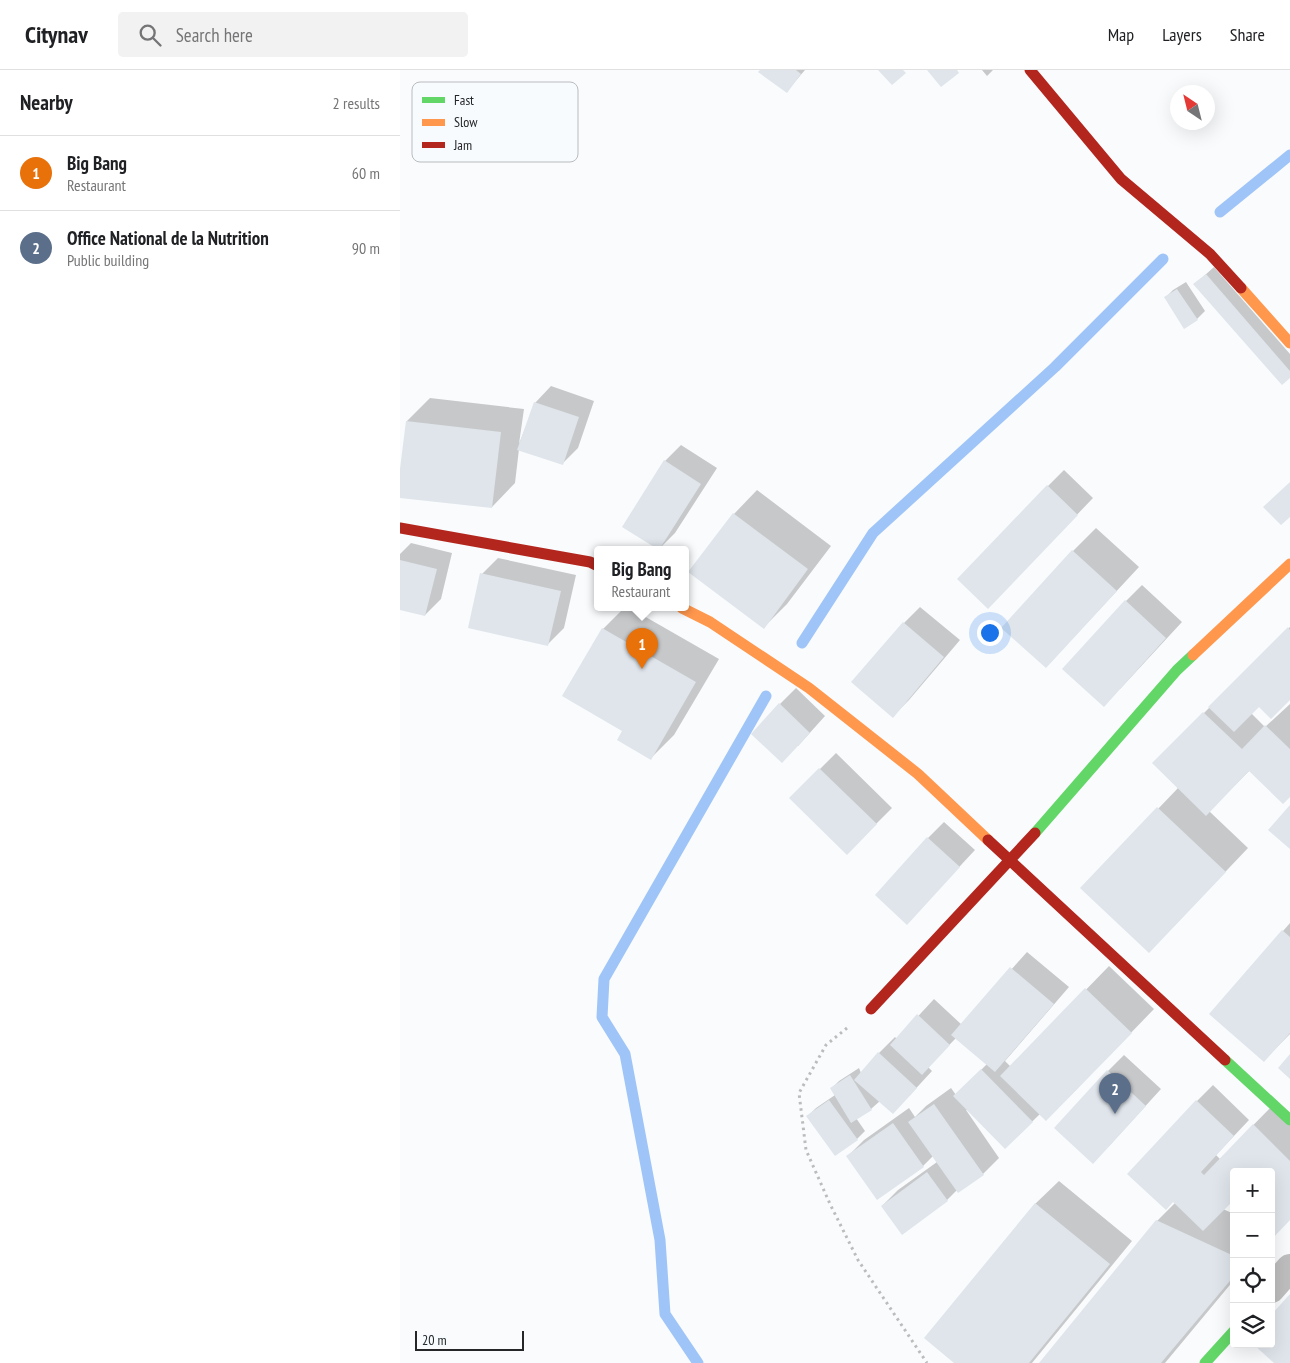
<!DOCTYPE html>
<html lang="en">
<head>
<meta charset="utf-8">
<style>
	:root { --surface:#fff; --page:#f2f2f2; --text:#202124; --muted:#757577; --line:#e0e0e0; --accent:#ea580c }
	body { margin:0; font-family:"PT Sans Narrow",sans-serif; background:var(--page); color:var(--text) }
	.controls { position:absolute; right:15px; bottom:15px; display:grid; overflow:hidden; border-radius:5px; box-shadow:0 5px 20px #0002 }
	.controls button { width:45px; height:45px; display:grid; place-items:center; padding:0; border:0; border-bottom:1px solid var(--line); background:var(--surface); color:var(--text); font:25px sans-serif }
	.compass { position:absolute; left:770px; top:15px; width:45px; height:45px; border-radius:50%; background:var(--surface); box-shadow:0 5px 20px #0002; rotate:325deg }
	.scale { position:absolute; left:15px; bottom:12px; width:109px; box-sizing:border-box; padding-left:5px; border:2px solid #252627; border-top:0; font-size:14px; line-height:18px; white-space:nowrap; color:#252627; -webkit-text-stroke:4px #f8fbfe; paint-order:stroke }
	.you { position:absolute; left:589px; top:562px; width:18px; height:18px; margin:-12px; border:4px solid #fff; border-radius:50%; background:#1a73e8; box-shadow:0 0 0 8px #1a73e833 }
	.badge { display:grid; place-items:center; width:32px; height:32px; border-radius:50%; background:var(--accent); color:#fff; font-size:16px; font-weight:700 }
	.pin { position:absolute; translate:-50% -41px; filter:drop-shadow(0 1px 2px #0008) }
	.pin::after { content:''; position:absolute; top:26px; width:18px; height:15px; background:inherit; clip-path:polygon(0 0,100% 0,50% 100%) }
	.popup { position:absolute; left:194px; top:476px; width:95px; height:65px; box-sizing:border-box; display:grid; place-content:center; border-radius:5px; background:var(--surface); filter:drop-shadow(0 1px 4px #0005); font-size:16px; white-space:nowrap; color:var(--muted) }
	.popup b { font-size:19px; color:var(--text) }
	.popup::after { content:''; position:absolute; left:50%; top:100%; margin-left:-10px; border:10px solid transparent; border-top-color:var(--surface) }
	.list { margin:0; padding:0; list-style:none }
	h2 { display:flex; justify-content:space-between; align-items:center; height:65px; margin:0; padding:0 20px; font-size:21px }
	h2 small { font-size:16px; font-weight:400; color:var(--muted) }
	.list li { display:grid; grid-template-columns:32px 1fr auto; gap:15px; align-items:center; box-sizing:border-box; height:75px; padding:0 20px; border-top:1px solid var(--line) }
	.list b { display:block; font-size:19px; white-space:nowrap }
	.list p { margin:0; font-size:16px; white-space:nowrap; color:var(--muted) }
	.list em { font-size:16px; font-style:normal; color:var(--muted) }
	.icon { flex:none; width:28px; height:28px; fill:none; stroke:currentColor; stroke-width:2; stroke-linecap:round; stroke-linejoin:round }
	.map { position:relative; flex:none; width:890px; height:1293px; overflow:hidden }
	header { display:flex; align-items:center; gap:30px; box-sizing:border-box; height:70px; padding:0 25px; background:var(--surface); border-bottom:1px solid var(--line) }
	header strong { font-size:24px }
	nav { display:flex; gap:28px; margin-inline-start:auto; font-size:18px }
	.search { width:350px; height:45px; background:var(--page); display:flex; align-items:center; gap:12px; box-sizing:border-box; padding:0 18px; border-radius:5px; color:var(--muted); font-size:19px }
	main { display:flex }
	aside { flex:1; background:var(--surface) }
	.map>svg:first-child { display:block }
	.shadow { fill:#0003 }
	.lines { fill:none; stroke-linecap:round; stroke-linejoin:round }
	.stream { stroke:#9fc4f7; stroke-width:11 }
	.building { fill:#dfe5eb }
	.path { stroke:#bcbcbd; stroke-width:3; stroke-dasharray:2.5 4; stroke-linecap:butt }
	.street { stroke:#bebebe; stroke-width:28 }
	.fast { stroke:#63d668; stroke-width:11 }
	.slow { stroke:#ff974d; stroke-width:11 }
	.jam { stroke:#b3261e; stroke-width:11 }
	.key { fill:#f8fbfe; stroke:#b9bbbe; stroke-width:1 }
	.key-label { font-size:14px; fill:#252627 }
</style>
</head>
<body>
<header>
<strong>Citynav</strong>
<div class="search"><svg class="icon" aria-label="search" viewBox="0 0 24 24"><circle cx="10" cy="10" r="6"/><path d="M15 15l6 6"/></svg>Search here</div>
<nav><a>Map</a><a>Layers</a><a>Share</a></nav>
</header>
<main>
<aside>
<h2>Nearby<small>2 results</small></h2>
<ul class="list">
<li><span class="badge" style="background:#e8710a">1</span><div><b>Big Bang</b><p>Restaurant</p></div><em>60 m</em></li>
<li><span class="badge" style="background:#5c6f8a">2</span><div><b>Office National de la Nutrition</b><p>Public building</p></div><em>90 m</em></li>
</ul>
</aside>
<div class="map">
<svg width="890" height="1293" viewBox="0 0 890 1293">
	<rect width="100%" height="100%" fill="#f9fbfd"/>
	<path class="shadow" d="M361 0H405L387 21Z
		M582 0H593L587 6Z
		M814 197 890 284V306L795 214Z
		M786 212 805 241 797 249 765 228 773 220Z
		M151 316 194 331 178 378 162 394 119 379 115 413 92 437 0 426V410L7 351 30 328 124 339 119 374 135 333Z
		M281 375 317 398 275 463 259 479 265 391Z
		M664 400 693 428 604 521 648 416Z
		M357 420 431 476 387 534 364 557 290 502 334 444Z
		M696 458 739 497 646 597 673 481Z
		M11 473 52 483 41 529 25 545 0 539V484Z
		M98 488 176 505 164 558 148 574 82 504Z
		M742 515 782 552 720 619 726 531Z
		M520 537 560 570 509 630 493 646 504 553Z
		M224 538H230L319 589 274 665 251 688 224 661 203 559Z
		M890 557V629L859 635 851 643 865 657 890 634V725L850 700 809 741 848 778 772 858 714 785 778 718 754 693Z
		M396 618 425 646 398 676 380 634Z
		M436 683 492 738 447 783 391 728Z
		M544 752 575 780 507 853 528 768Z
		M890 853V964L864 990 810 944Z
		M627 882 669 917 605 991 611 997 709 896 754 939 669 1027 640 1044 605 1078 568 1040H566L599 1088 583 1104 558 1121 557 1120 547 1130 503 1163 482 1136 498 1120 537 1092 533 1086 523 1096 448 1086 464 1070 509 1038 515 1047 526 1036 551 1018 556 1025 587 994 556 968 528 997 532 1001 509 1026 480 1031 471 1039 456 1048 465 1061 457 1069 435 1085 408 1046 416 1038 435 1025 431 1019 439 1011 459 998 461 1003 479 983 495 967 497 969 534 929 562 955Z
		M724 985 761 1019 709 1076 708 1001Z
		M813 1015 849 1050 816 1085 820 1089 876 1032 890 1045V1149L871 1102H834L832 1130 823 1139 834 1144V1210L765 1293H640L757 1151 776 1132 797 1031Z
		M659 1111 732 1171 632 1293H556L635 1134Z"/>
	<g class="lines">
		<path class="stream" d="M820 142 890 85
			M402 573 473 463 655 297 763 189
			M298 1293 265 1244 260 1170 225 984 202 947 204 909 366 626"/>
	</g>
	<path class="building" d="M360 0H396L401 4 387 23 358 2Z
		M478 0H503L506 3 492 15Z
		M527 0H557L559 3 541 17Z
		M806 204 890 301V308L882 315 793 214Z
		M777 219 798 250 784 259 764 227Z
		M134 332 179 347 163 395 117 380Z
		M6 351 101 362 92 438 0 428V399Z
		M264 390 301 414 259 480 222 457Z
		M890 412V447L881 455 863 437Z
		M647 415 678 445 588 539 557 509Z
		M333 443 408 499 364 559 288 502Z
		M672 480 717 521 646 598 601 558Z
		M0 490 37 499 25 546 0 540Z
		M80 503 161 521 148 576 68 558Z
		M725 530 766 568 704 637 662 599Z
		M503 552 544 587 493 648 451 612Z
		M888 557 890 560V630L871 649 859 637 834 662 808 637Z
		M202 558 296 612 251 690 217 670 222 661 162 626Z
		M379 633 410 663 382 693 351 664Z
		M803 642 842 679 865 655 890 679V727L883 734 849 701 806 746 752 693Z
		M419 698 477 754 447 785 389 728Z
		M890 735V779L868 760Z
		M757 737 826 802 749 883 680 818Z
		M527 767 560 797 507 855 475 825Z
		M882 860 890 867V963L864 992 809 944Z
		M610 897 654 934 595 1002 551 965Z
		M685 918 732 963 646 1051 600 1006Z
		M517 944 550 975 522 1005 490 975Z
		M478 982 517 1018 493 1044 454 1010Z
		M890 984V1009L878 998Z
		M581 999 633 1052 605 1079 553 1026Z
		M707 1000 746 1036 693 1094 654 1058Z
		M450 1005 472 1040 451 1053 430 1018Z
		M429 1030 458 1070 435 1086 406 1046Z
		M796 1030 834 1066 801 1102 804 1105 853 1054 890 1091V1150L871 1170V1102H834V1134L832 1132 803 1161 773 1132 766 1140 727 1104Z
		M534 1034 584 1105 558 1123 508 1052Z
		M493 1053 524 1097 477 1130 446 1086Z
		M527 1102 548 1131 502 1165 481 1136Z
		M635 1133 710 1194 629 1293H554L524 1268Z
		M756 1150 834 1186V1206L761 1293H639Z
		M890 1224V1293H874L853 1274H871V1245Z"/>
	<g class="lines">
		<path class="path" d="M447 958 426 975 399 1023 406 1080 430 1134 458 1190 527 1293"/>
		<path class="street" d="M871 1219 890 1198"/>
		<path class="fast" d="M635 763 777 600 793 585
			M825 990 890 1050
			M805 1293 834 1261"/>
		<path class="slow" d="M841 218 890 273
			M282 538 310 552 409 618 518 704 588 770
			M793 585 890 494"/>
		<path class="jam" d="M630 0 721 109 810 184 841 218
			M0 458 190 492 198 496
			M588 770 825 990
			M471 939 635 763"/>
	</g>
	<rect x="12" y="12" width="166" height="80" rx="8" class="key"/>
	<rect x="22" y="27" width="23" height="6" fill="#63d668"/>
	<rect x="22" y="49" width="23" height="7" fill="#ff974d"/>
	<rect x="22" y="72" width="23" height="6" fill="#b3261e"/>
	<g class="key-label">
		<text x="54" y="35">Fast</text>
		<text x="54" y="57">Slow</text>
		<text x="54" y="80">Jam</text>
	</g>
</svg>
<div class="controls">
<button>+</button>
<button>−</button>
<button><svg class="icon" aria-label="locate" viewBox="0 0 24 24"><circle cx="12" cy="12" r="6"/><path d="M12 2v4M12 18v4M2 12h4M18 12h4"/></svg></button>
<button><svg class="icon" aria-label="layers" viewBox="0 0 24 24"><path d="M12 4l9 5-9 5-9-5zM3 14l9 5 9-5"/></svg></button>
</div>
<svg class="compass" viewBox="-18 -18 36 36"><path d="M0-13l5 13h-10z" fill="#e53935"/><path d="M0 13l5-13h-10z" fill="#757577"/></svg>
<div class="scale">20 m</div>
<div class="you"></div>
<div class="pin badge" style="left:242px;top:599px;background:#e8710a">1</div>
<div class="popup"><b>Big Bang</b>Restaurant</div>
<div class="pin badge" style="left:715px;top:1044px;background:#5c6f8a">2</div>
</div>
</main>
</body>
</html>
